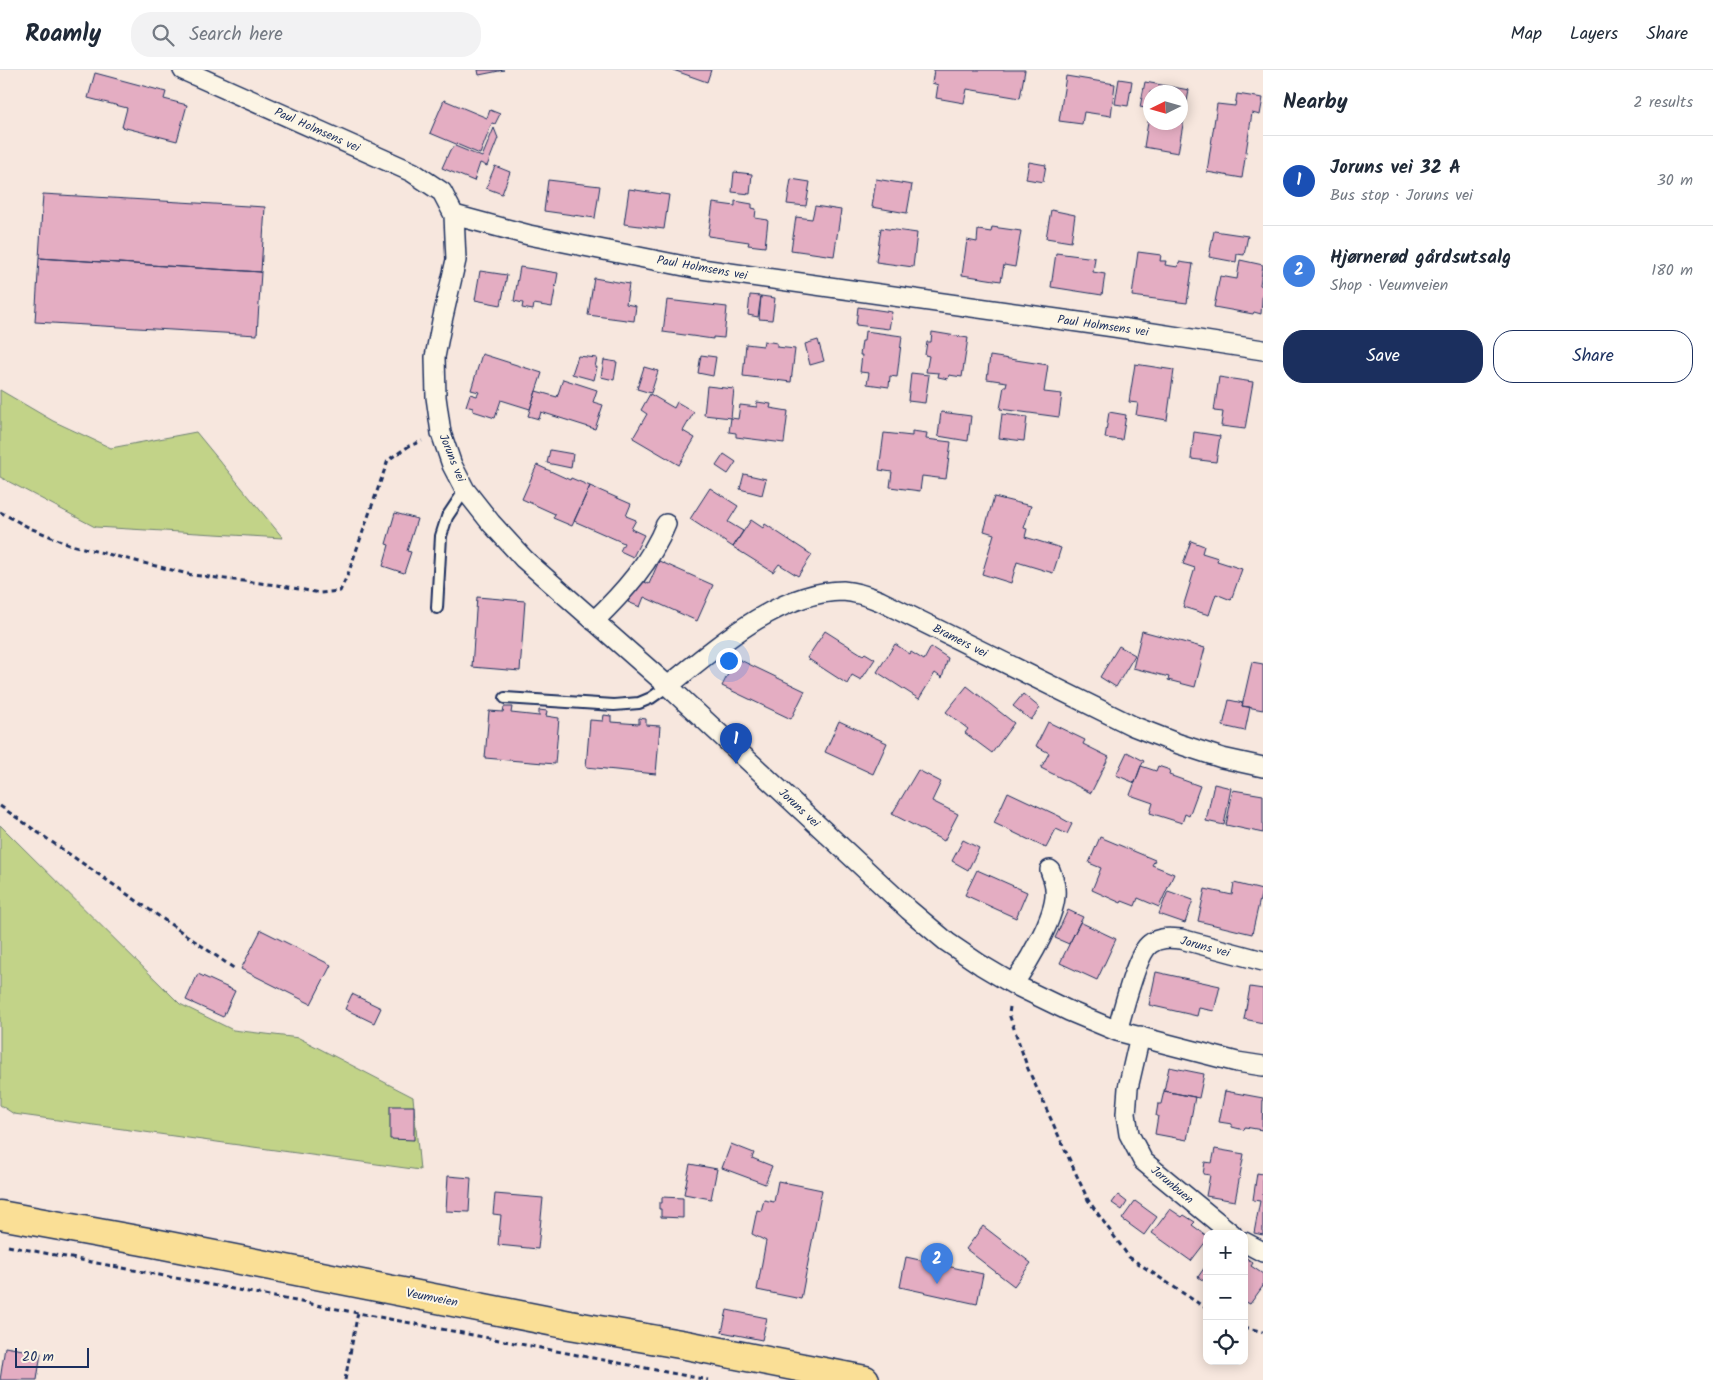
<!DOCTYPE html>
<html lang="en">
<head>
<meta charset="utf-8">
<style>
	:root { --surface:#fff; --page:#f2f2f3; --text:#1f2937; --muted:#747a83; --line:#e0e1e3; --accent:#1b2f5e }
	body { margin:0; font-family:Kalam,sans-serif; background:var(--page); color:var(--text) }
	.controls { position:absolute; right:15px; bottom:15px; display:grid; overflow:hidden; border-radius:10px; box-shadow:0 2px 12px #0003 }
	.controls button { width:45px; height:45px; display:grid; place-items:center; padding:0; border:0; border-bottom:1px solid var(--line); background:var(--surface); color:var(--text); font:25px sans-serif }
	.compass { position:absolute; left:1143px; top:15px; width:45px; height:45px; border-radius:50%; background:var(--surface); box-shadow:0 2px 12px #0003; rotate:265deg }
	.scale { position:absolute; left:15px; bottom:12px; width:74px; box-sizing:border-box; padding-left:5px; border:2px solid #1b2f5e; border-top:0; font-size:14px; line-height:18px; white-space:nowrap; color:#1b2f5e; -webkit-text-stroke:4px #fcf5e5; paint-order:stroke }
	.you { position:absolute; left:728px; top:590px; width:18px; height:18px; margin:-12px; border:4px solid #fff; border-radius:50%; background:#1a73e8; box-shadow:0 0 0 8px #1a73e833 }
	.badge { display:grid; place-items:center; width:32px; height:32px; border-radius:50%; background:var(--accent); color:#fff; font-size:16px; font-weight:700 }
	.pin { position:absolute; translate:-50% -41px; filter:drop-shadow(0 1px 2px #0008) }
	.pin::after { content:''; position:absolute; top:26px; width:18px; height:15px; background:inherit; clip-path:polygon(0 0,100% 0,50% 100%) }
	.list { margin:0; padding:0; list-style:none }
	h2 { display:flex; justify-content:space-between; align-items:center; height:65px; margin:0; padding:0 20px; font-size:21px }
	h2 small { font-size:16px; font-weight:400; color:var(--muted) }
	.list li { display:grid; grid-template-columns:32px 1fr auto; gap:15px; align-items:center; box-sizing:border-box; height:90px; padding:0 20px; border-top:1px solid var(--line) }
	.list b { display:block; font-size:19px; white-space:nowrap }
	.list p { margin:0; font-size:16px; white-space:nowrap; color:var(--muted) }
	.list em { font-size:16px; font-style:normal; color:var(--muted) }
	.actions { display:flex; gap:10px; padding:15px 20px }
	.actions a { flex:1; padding:11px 0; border:1px solid var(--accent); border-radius:20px; text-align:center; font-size:18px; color:var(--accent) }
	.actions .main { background:var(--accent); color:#fff }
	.icon { flex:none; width:28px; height:28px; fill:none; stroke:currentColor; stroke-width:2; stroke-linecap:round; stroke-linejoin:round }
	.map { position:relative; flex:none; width:1263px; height:1310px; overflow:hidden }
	header { display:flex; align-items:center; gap:30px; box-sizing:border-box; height:70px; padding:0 25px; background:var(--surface); border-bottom:1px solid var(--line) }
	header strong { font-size:24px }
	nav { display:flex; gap:28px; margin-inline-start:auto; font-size:18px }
	.search { width:350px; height:45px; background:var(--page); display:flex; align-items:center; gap:12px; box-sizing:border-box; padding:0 18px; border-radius:20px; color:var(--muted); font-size:19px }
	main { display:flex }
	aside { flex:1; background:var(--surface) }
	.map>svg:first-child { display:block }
	.green { fill:#c2d388; stroke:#6e8173 }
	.building { fill:#e4adc2; stroke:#1b2f5e }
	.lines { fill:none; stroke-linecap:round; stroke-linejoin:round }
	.service-casing { stroke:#1b2f5e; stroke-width:14 }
	.minor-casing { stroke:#1b2f5e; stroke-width:22 }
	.primary-casing { stroke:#1b2f5e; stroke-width:31 }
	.path { stroke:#1b2f5e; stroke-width:3; stroke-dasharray:5 4; stroke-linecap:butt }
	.service { stroke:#fcf5e5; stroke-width:10 }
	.minor { stroke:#fcf5e5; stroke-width:19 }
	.primary { stroke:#fadf96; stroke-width:28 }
	.labels { text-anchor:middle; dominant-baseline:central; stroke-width:4; stroke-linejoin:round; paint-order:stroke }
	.street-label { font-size:12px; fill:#1b2f5e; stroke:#fcf5e5 }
</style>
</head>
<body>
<header>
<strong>Roamly</strong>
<div class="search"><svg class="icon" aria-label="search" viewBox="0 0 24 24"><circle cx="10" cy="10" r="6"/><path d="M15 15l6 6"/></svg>Search here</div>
<nav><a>Map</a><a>Layers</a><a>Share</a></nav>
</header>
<main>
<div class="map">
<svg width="1263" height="1310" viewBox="0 0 1263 1310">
	<rect width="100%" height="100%" fill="#f7e7de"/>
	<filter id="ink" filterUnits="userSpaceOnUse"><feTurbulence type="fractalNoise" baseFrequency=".02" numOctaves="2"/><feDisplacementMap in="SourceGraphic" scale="10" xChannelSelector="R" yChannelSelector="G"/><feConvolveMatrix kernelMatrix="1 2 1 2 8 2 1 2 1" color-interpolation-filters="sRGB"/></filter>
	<g filter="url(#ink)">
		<path class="green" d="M0 320 53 351 111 378 196 362 283 468 95 457 0 407Z
			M0 755 180 934 233 960 299 968 413 1027 420 1100 14 1044 0 1035Z"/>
		<path class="building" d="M478 0H504L479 5Z
			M673 0H711L707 12Z
			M934 0H1025L1020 28 967 19 964 33 936 28 938 15 932 13Z
			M95 3 166 22 164 29 187 35 177 71 122 57 127 38 88 28Z
			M1066 6 1115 14 1111 46 1084 42 1082 54 1059 51Z
			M1119 9 1132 11 1128 36 1115 34Z
			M1145 12 1189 20 1178 83 1144 77 1150 40V52H1180V22H1150V39L1140 37Z
			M1237 24 1263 28 1260 45 1252 43 1242 108 1207 102 1217 34 1235 36Z
			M444 30 487 48 490 40 500 44 495 54 492 53 480 84 430 63Z
			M494 58 498 68 487 96 480 93 474 111 442 98 450 80 455 76 482 87Z
			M1029 92 1046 95 1043 112 1026 109Z
			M495 96 510 102 502 124 486 118Z
			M734 102 752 104 750 124 732 122Z
			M791 109 810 112 806 136 787 134Z
			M876 109 912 115 907 143 872 137Z
			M548 110 600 116 595 148 544 141Z
			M629 119 669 125 664 159 624 154Z
			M43 124 265 137 261 202 39 188Z
			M735 131 752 134V138L756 139 755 148 768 150 765 177 748 175 749 172 708 166 713 133 735 136Z
			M815 136 841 140 834 186 791 180 796 147 812 149Z
			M1051 140 1075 145 1071 172 1046 168Z
			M992 157 1021 161 1015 197 1004 195 1001 211 962 205 967 170 977 172 978 160 991 162Z
			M881 158 917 163 913 197 876 192Z
			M1214 161 1248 166 1244 185 1237 184 1236 192 1209 187Z
			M1138 182 1161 185 1160 191H1166L1165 195 1178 197 1179 192 1193 194 1187 233 1132 226Z
			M1056 183 1095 188 1093 202 1105 204 1102 225 1051 217Z
			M39 188 261 202 257 265 35 252Z
			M1240 190 1263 195 1260 215 1263 216 1261 244 1254 242 1253 244 1214 237 1220 206 1237 209Z
			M520 197 558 203 552 237 534 234 533 240 522 238 523 233 514 231Z
			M480 201 507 205 501 235 475 230Z
			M594 208 629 214 626 234 636 236 634 251 588 245Z
			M750 225 761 226 758 247 748 245Z
			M761 226 775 228 772 250 759 249Z
			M667 230 727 237 724 268 713 267V269L663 262Z
			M858 237 892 242 889 259 856 255Z
			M865 261 902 266 897 307 890 306 889 317 867 314 869 303 860 302 862 285H860L862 271H864Z
			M932 262 968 268 962 307 949 305 948 309 938 307 939 303 926 302 929 286 925 285 927 272H931Z
			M818 270 824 291 810 295 805 274Z
			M764 271 777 273V277L795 279 791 312 743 306 746 274 763 276Z
			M482 284 542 303 530 339 501 330 495 348 473 341V338L466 336 470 324 477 326 479 322 471 320Z
			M701 285 716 287 713 306 698 303Z
			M578 286 597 288 595 297H597L594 310 572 304Z
			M990 286 1048 295 1044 322 1062 324 1059 347 1000 339 1004 316H1006L1007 312 987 309Z
			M604 290 617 292 614 310 601 307Z
			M1135 294 1174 300 1167 350 1136 345 1138 333 1129 332Z
			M644 297 658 301 651 323 637 319Z
			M911 303 929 305 925 333 908 331Z
			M1219 307 1253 312 1245 359 1221 356 1223 342 1214 341Z
			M563 309 597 320 593 332 603 335 595 359 541 342 539 349 528 346 536 321 557 327Z
			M707 316 734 319 731 348 704 345Z
			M650 324 674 338 677 332 694 342 683 361 695 368 679 395 633 368 647 344 641 340Z
			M757 332 771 334 770 338 788 341 784 373 736 367V363L729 362 731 348 738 349 740 335 757 337Z
			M941 342 971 346 968 371 938 366Z
			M1109 342 1126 345 1122 370 1105 368Z
			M1002 344 1027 347 1024 371 999 368Z
			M912 361 927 363 926 369 951 372 946 409 922 406 920 421 890 417 892 402 879 400 884 363 912 366Z
			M1194 362 1220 366 1216 392 1191 389Z
			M550 380 573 384 571 398 547 393Z
			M724 384 736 392 728 404 716 396Z
			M537 395 570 410 571 408 590 416 572 456 553 448 555 444 522 429Z
			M744 404 766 409 762 425 740 419Z
			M590 416 631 434 626 446 636 450 631 459 644 465 633 487 620 481 624 473 574 451Z
			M710 418 738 436 728 452 743 461 733 477 690 449Z
			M994 427 1031 436 1024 458 1027 459 1025 467 1061 478 1053 503 1017 492 1011 513 982 504 994 464 984 461Z
			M395 443 417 449 407 481 411 482 404 503 383 496 389 475 386 474Z
			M751 450 763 458 765 454 812 485 798 506 779 494 773 502 733 477Z
			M1191 471 1204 476 1202 483 1218 488 1217 491 1242 499 1231 530 1216 524 1209 545 1183 537 1195 498 1183 494Z
			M659 491 713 515 697 551 644 527 640 537 628 532 638 509 649 514Z
			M477 527 525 531 520 601 472 597Z
			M825 561 863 585 865 583 875 589 861 610 852 605 847 614 807 588Z
			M1142 561 1205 578 1195 617 1168 610 1169 607 1133 598Z
			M895 574 910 584 911 582 924 590 931 577 948 588 942 608 935 603 919 629 877 602Z
			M1119 576 1135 585 1116 617 1100 607Z
			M736 588 805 621 791 649 722 616Z
			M1252 592 1263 594V640L1242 636Z
			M967 616 1014 653 992 683 965 663 968 659 946 642Z
			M1023 624 1040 638 1031 650 1013 636Z
			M1229 630 1243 633 1242 636 1250 637 1245 661 1223 656Z
			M504 637H512L511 643 539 646V640L547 641 546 646 559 648 555 694 485 688 489 641 503 642Z
			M604 645 611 646V652L639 654V648L646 649V655L660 656 656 704 586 697 590 650 603 651Z
			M839 651 887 673 873 704 825 682Z
			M1048 652 1085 670 1083 674 1109 687 1091 723 1041 698 1049 683 1036 676Z
			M1127 682 1144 691 1141 696 1135 713 1116 705Z
			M1141 696 1156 701 1158 696 1170 700 1169 705 1200 716 1189 746 1185 744 1182 753 1150 743 1153 733 1130 725Z
			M918 700 941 712 932 731 958 744 944 771 892 744Z
			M1214 714 1231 718 1224 755 1206 751Z
			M1233 720 1263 725V763L1226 755Z
			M1008 722 1061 747V748L1072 754 1067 764 1056 759 1046 778 994 753Z
			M1100 767 1155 790 1152 795 1174 804 1159 837 1138 828 1135 836 1122 831 1121 833 1092 820 1101 798 1089 793Z
			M963 770 979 778 968 800 952 791Z
			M977 800 1027 822 1016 848 965 825Z
			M1234 813 1262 820 1252 864 1198 851 1205 819 1232 825Z
			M1168 821 1193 830 1185 853 1159 844Z
			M1068 840 1083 847 1069 874 1055 868Z
			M1080 852 1116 869 1097 910 1060 893Z
			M261 860 331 895 311 934 241 899Z
			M1156 902 1220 916 1214 941 1199 938 1197 946 1149 935Z
			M198 904 235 921 223 947 186 930Z
			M1250 917 1263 919V953L1244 949Z
			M352 924 381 938 374 953 345 939Z
			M1169 997 1204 1004 1199 1028 1164 1021Z
			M1164 1021 1195 1027 1187 1070 1155 1064 1158 1046H1156L1158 1034H1161Z
			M1225 1021 1263 1028 1262 1060 1245 1057 1244 1060 1232 1057V1054L1219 1052Z
			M390 1036H414V1070L390 1069Z
			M731 1074 754 1083 752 1088 772 1096 765 1114 722 1098Z
			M1215 1079 1244 1084 1235 1131 1206 1126 1210 1105 1203 1104 1205 1092 1212 1093Z
			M690 1094 717 1099 711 1129 684 1124Z
			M1257 1103 1263 1104V1165L1254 1163 1260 1131 1253 1130Z
			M448 1106 471 1108 469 1142 446 1141Z
			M778 1111 822 1120 801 1229 757 1220 766 1171 752 1164 757 1140 761 1141 764 1130 774 1132Z
			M495 1124 543 1128 538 1179 498 1175 501 1145 493 1144Z
			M1118 1125 1127 1132 1122 1140 1112 1133Z
			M662 1127 683 1128V1148L661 1147V1139H659V1133H662Z
			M1135 1131 1157 1147 1144 1165 1122 1149Z
			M1170 1139 1182 1147 1184 1145 1195 1152 1192 1155 1207 1166V1170L1191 1191 1152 1163Z
			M983 1156 1031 1193 1014 1216 966 1179Z
			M1244 1186 1253 1193 1251 1196 1263 1204V1216L1250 1234 1244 1231Z
			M906 1187 983 1204 977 1234 900 1217Z
			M1207 1194V1213L1198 1207Z
			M727 1240 767 1248 762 1270 722 1262Z
			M5 1277 41 1283 37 1310H0Z"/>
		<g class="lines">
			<g class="service-casing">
				<path id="service" d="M437 538 441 466 447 447 465 420
					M505 628 614 635 639 633 651 628 668 616"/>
			</g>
			<g class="minor-casing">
				<path id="minor" d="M183 0 412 102 442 122 454 145 456 190 442 251 435 287 436 327 441 363 452 395 465 420 491 453 524 489 668 616 909 840 947 872 981 895 1013 914 1069 941 1117 961 1237 992 1263 996
					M454 145 529 165 694 198 1114 257 1263 280
					M594 551C623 523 651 492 666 454
					M668 616C715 578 779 521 843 521 856 522 868 526 880 531L1133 656 1179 674 1222 688 1263 697
					M1013 914C1028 893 1058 844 1055 819 1055 812 1052 806 1050 800
					M1117 961C1123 942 1136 884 1150 874 1159 867 1170 868 1181 869L1263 891
					M1140 966 1128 1018 1126 1044 1129 1064 1143 1091 1232 1164
					M1244 1172 1263 1182"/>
			</g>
			<g class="primary-casing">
				<path id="primary" d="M0 1145 159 1174 570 1255 686 1275 865 1310"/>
			</g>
			<path class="path" d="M0 442 30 458 71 475 192 505 277 515 320 523 340 521 348 504 388 390 409 376 422 371
				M0 736 235 899
				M1010 937 1009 944 1028 999 1088 1130 1129 1187 1207 1239
				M8 1176 708 1310
				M1244 1257 1263 1262
				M345 1310 358 1242"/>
			<use href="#service" class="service"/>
			<use href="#minor" class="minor"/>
			<use href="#primary" class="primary"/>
		</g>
	</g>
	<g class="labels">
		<g class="street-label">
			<text transform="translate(317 60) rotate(24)">Paul Holmsens vei</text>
			<text transform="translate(702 198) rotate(10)">Paul Holmsens vei</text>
			<text transform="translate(1103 256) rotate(8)">Paul Holmsens vei</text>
			<text transform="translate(452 388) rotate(68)">Joruns vei</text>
			<text transform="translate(960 571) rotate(27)">Bramers vei</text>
			<text transform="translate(799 738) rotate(43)">Joruns vei</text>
			<text transform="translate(1205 877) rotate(15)">Joruns vei</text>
			<text transform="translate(1172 1115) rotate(40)">Jorunbuen</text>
			<text transform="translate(432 1228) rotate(11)">Veumveien</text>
		</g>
	</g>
</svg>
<div class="controls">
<button>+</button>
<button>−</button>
<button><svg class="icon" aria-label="locate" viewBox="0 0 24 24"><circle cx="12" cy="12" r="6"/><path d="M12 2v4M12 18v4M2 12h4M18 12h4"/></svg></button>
</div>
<svg class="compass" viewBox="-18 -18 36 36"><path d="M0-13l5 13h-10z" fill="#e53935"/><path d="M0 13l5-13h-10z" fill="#747a83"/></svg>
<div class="scale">20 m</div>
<div class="you"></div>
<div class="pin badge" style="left:736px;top:694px;background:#1a4fb4">1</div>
<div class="pin badge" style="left:937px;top:1214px;background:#3f7fe0">2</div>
</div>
<aside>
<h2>Nearby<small>2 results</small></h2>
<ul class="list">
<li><span class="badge" style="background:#1a4fb4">1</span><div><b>Joruns vei 32 A</b><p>Bus stop · Joruns vei</p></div><em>30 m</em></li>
<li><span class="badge" style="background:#3f7fe0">2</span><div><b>Hjørnerød gårdsutsalg</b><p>Shop · Veumveien</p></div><em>180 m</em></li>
</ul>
<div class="actions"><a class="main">Save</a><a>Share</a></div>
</aside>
</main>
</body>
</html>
